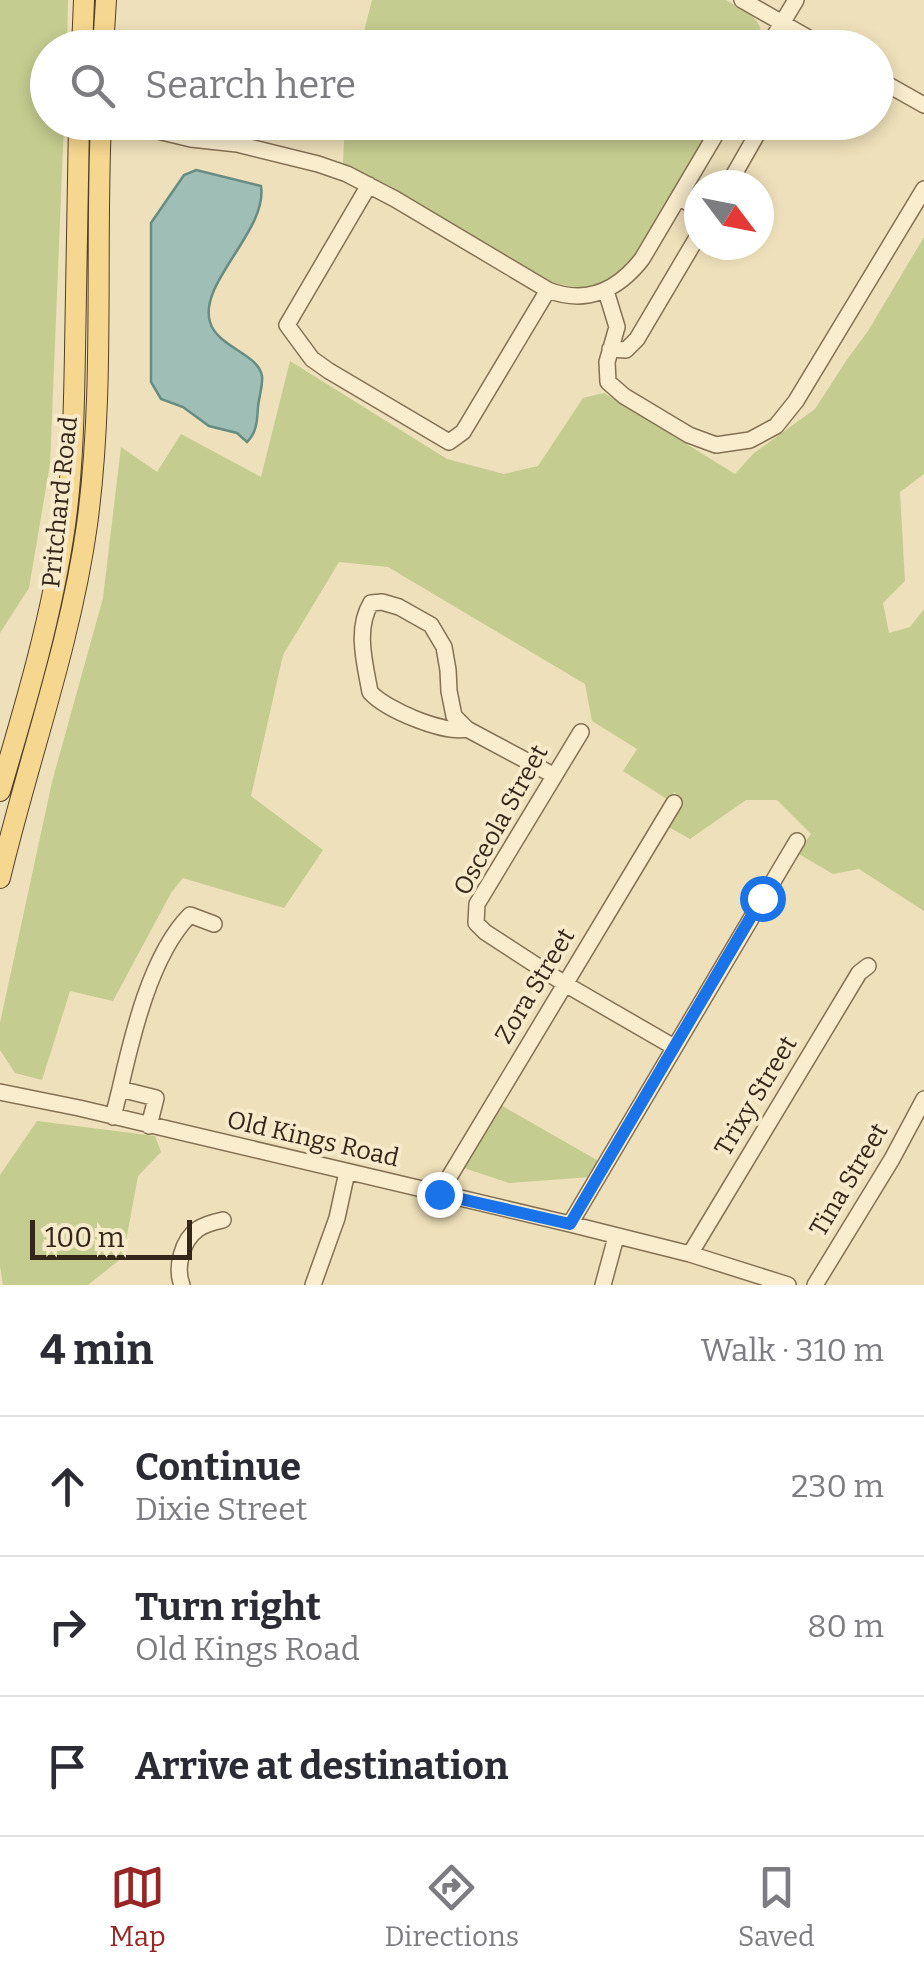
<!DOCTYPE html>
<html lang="en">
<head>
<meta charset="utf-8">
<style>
	:root { --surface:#fff; --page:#f2f2f3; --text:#2b2b33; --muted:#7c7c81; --line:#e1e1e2; --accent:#962523 }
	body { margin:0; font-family:Bitter,serif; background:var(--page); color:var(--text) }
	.compass { position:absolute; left:684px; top:170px; width:90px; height:90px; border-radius:50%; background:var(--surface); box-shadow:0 5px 15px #0003; rotate:122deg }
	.scale { position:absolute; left:30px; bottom:25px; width:162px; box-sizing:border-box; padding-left:10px; border:5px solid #34271a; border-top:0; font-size:28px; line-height:35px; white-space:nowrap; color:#34271a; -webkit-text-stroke:8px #f6eaca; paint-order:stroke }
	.stop { position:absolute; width:30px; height:30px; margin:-22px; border:8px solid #1a73e8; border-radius:50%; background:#fff }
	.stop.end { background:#1a73e8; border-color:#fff; box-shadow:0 2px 10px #0008 }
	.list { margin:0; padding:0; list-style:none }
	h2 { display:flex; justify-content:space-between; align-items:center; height:130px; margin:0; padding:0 40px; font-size:42px }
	h2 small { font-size:32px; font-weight:400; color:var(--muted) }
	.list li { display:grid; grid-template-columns:65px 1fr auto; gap:30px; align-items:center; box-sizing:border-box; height:140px; padding:0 40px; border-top:2px solid var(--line) }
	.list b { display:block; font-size:38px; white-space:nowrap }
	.list p { margin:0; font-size:32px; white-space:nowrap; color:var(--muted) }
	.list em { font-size:32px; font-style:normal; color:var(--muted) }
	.icon { flex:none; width:55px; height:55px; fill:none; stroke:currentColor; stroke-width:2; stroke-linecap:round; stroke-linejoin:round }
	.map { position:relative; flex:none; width:924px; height:1285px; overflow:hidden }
	.search { position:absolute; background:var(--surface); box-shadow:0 5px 15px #0003; left:30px; right:30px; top:30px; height:110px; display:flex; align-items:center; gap:25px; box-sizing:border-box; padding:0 35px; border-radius:55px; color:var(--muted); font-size:38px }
	.sheet { height:550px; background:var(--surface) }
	nav { display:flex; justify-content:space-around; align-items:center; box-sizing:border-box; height:140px; border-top:2px solid var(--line); background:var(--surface); font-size:28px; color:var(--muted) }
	nav a { display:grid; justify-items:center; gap:5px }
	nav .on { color:var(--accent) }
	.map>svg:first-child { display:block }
	.green { fill:#c4cc8f }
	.water { fill:#9fbfb6; stroke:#678c84; stroke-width:2.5 }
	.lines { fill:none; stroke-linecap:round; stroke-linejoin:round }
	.minor-casing { stroke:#857054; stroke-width:18 }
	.major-casing { stroke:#523e29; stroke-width:22 }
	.minor { stroke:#faedcd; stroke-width:15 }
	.major { stroke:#f5d78f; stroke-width:20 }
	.route { stroke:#1a73e8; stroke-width:12 }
	.labels { text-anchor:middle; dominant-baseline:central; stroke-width:8; stroke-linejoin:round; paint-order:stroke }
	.street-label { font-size:25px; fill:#34271a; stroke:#f6eaca }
</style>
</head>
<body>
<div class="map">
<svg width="924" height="1285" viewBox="0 0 924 1285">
	<rect width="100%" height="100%" fill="#eee0ba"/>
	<path class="green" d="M0 0H68L67 47 48 48V122L64 123 50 464 29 588 0 633Z
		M372 0H726C747 13 769 19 758 48L360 47Z
		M345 123H713L630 263C604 288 587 292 552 282L390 186 343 163Z
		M924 237V474L900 492 905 581 883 603 889 633 910 627 924 609V911L859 869 833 874 797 853 811 834 777 800H746L690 839 665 825 681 798 674 792 670 801 623 771 637 749 592 721 585 684 388 567 339 562 283 655 251 796 323 850 284 908 183 878 171 893 113 1001 70 991 42 1080 15 1073 0 1050V1023L52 782 103 598 121 447 157 472 181 434 261 477 290 361 447 459 504 474 538 466 583 398 604 393 735 474 754 453 815 409 846 361 868 331Z
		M499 1104 602 1163 591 1177 509 1183 461 1167Z
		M37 1121 155 1136 161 1152 138 1176 123 1257 88 1285H3L0 1266V1175Z"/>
	<path class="water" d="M196 170 261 186C268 230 198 283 210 322 217 347 259 354 262 376 263 385 259 397 258 407 257 421 257 432 247 442L237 433 209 426 183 407 161 399 151 382V223L184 175Z"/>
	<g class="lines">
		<g class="minor-casing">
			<path id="minor" d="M742 0 826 48
				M767 48 796 0
				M876 78 924 105
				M120 122 191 139 237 144 318 164 347 174 395 199 548 290C586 305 618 290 642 259L723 122
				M169 122 210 134
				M369 185 287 325 312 359 329 371 449 442 463 432 548 290
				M728 185 764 122
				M679 197 699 210
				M606 291 617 327 607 362 608 382 624 396 689 435 716 445 750 440 776 426 796 401 924 189
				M610 349 626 350 637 339 699 234
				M467 729C444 734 386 710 370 692 365 664 355 629 371 603L382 602 399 607 431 625 444 647 448 670 449 691 454 716 467 729 553 775
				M581 732 477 904 476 923 485 932 565 984 674 1047
				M120 1089C132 1036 151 954 190 915L214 924
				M0 1092 79 1108 570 1224 690 1254 788 1285
				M113 1117 120 1089 156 1098 149 1126
				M439 1194 674 803
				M570 1224 797 841
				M690 1254 859 973 868 966
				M182 1285C175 1268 182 1240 198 1229 205 1224 214 1222 223 1220
				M313 1285 337 1218 347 1172
				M603 1285 616 1237
				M815 1285 892 1159 924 1099"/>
		</g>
		<g class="major-casing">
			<path id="major" d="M82 48 84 0
				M103 48 106 0
				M0 791C26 703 52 616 65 525 73 468 74 409 75 351 76 275 77 199 79 122
				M0 878C28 760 70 646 87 525 105 392 95 256 101 122"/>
		</g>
		<use href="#minor" class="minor"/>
		<use href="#major" class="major"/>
	</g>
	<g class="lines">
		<path class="route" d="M439 1194 570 1224 762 898"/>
	</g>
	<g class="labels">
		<g class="street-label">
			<text transform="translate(60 502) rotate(-84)">Pritchard Road</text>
			<text transform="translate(501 820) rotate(-61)">Osceola Street</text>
			<text transform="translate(535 986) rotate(-59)">Zora Street</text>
			<text transform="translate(756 1096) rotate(-59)">Trixy Street</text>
			<text transform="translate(313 1139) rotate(13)">Old Kings Road</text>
			<text transform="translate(849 1180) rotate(-59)">Tina Street</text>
		</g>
	</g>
</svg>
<svg class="compass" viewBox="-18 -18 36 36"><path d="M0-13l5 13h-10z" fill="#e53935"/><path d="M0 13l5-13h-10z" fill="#7c7c81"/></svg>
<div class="scale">100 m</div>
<div class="stop" style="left:762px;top:898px"></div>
<div class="stop end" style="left:439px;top:1194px"></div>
<div class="search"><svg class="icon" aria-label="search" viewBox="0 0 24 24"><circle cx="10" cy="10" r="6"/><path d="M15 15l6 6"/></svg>Search here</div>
</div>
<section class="sheet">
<h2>4 min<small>Walk · 310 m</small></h2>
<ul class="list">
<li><svg class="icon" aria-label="ahead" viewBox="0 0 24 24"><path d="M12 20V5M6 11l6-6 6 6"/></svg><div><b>Continue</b><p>Dixie Street</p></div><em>230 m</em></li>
<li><svg class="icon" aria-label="right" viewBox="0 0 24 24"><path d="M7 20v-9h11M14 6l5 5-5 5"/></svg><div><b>Turn right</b><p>Old Kings Road</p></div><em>80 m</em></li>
<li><svg class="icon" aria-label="arrive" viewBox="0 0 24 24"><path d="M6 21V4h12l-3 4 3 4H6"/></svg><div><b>Arrive at destination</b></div></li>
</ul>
</section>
<nav>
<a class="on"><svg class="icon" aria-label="map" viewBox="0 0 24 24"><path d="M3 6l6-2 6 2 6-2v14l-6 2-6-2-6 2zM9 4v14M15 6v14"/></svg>Map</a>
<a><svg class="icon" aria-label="directions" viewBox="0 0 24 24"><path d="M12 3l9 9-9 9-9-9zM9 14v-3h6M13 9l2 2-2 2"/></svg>Directions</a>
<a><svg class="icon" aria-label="saved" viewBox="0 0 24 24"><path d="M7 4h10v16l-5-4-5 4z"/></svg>Saved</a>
</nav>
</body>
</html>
